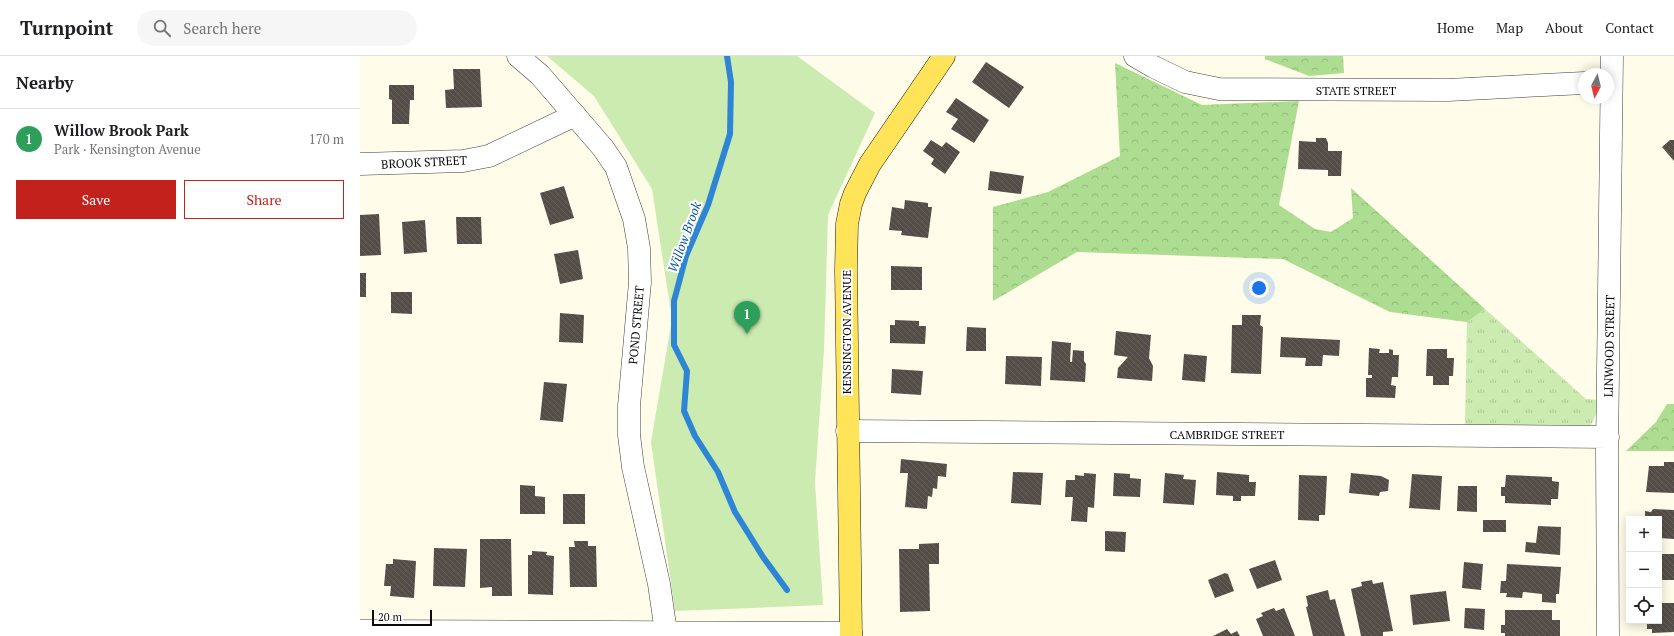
<!DOCTYPE html>
<html lang="en">
<head>
<meta charset="utf-8">
<style>
	:root { --surface:#fff; --page:#f6f6f6; --text:#202124; --muted:#757577; --line:#e0e0e0; --accent:#c2211c }
	body { margin:0; font-family:"PT Serif",serif; background:var(--page); color:var(--text) }
	.controls { position:absolute; right:12px; bottom:12px; display:grid; overflow:hidden; border-radius:0px; box-shadow:0 2px 10px #0003 }
	.controls button { width:36px; height:36px; display:grid; place-items:center; padding:0; border:0; border-bottom:1px solid var(--line); background:var(--surface); color:var(--text); font:20px sans-serif }
	.compass { position:absolute; left:1218px; top:12px; width:36px; height:36px; border-radius:50%; background:var(--surface); box-shadow:0 2px 10px #0003; rotate:187deg }
	.scale { position:absolute; left:12px; bottom:10px; width:60px; box-sizing:border-box; padding-left:4px; border:2px solid #0b0b0b; border-top:0; font-size:11px; line-height:14px; white-space:nowrap; color:#0b0b0b; -webkit-text-stroke:3px #fff; paint-order:stroke }
	.you { position:absolute; left:899px; top:232px; width:14px; height:14px; margin:-10px; border:3px solid #fff; border-radius:50%; background:#1a73e8; box-shadow:0 0 0 6px #1a73e833 }
	.badge { display:grid; place-items:center; width:26px; height:26px; border-radius:50%; background:var(--accent); color:#fff; font-size:13px; font-weight:700 }
	.pin { position:absolute; translate:-50% -33px; filter:drop-shadow(0 1px 2px #0008) }
	.pin::after { content:''; position:absolute; top:21px; width:14px; height:12px; background:inherit; clip-path:polygon(0 0,100% 0,50% 100%) }
	.list { margin:0; padding:0; list-style:none }
	h2 { display:flex; justify-content:space-between; align-items:center; height:52px; margin:0; padding:0 16px; font-size:17px }
	h2 small { font-size:13px; font-weight:400; color:var(--muted) }
	.list li { display:grid; grid-template-columns:26px 1fr auto; gap:12px; align-items:center; box-sizing:border-box; height:60px; padding:0 16px; border-top:1px solid var(--line) }
	.list b { display:block; font-size:15px; white-space:nowrap }
	.list p { margin:0; font-size:13px; white-space:nowrap; color:var(--muted) }
	.list em { font-size:13px; font-style:normal; color:var(--muted) }
	.actions { display:flex; gap:8px; padding:12px 16px }
	.actions a { flex:1; padding:9px 0; border:1px solid var(--accent); border-radius:0px; text-align:center; font-size:14px; color:var(--accent) }
	.actions .main { background:var(--accent); color:#fff }
	.icon { flex:none; width:22px; height:22px; fill:none; stroke:currentColor; stroke-width:2; stroke-linecap:round; stroke-linejoin:round }
	.map { position:relative; flex:none; width:1314px; height:580px; overflow:hidden }
	header { display:flex; align-items:center; gap:24px; box-sizing:border-box; height:56px; padding:0 20px; background:var(--surface); border-bottom:1px solid var(--line) }
	header strong { font-size:19px }
	nav { display:flex; gap:22px; margin-inline-start:auto; font-size:14px }
	.search { width:280px; height:36px; background:var(--page); display:flex; align-items:center; gap:10px; box-sizing:border-box; padding:0 14px; border-radius:22px; color:var(--muted); font-size:15px }
	main { display:flex }
	aside { flex:1; background:var(--surface) }
	.map>svg:first-child { display:block }
	.grass { fill:url(#grass-tufts) }
	.forest { fill:url(#forest-crowns) }
	.park { fill:#cbebb1 }
	.lines { fill:none; stroke-linecap:round; stroke-linejoin:round }
	.stream { stroke:#2e85d5; stroke-width:6 }
	.building { fill:url(#building-back-hatch) }
	.minor-casing { stroke:#3e3e3e; stroke-width:23 }
	.major-casing { stroke:#1c1c1c; stroke-width:23 }
	.minor { stroke:#fff; stroke-width:22 }
	.major { stroke:#ffe45a; stroke-width:22 }
	.labels { text-anchor:middle; dominant-baseline:central; stroke-width:4; stroke-linejoin:round; paint-order:stroke }
	.street-label { font-size:12px; fill:#0b0b0b; stroke:#fff }
	.water-label { font-size:13px; font-style:italic; fill:#0f57a3; stroke:#fff }
</style>
</head>
<body>
<header>
<strong>Turnpoint</strong>
<div class="search"><svg class="icon" aria-label="search" viewBox="0 0 24 24"><circle cx="10" cy="10" r="6"/><path d="M15 15l6 6"/></svg>Search here</div>
<nav><a>Home</a><a>Map</a><a>About</a><a>Contact</a></nav>
</header>
<main>
<aside>
<h2>Nearby<small></small></h2>
<ul class="list">
<li><span class="badge" style="background:#2e9e5b">1</span><div><b>Willow Brook Park</b><p>Park · Kensington Avenue</p></div><em>170 m</em></li>
</ul>
<div class="actions"><a class="main">Save</a><a>Share</a></div>
</aside>
<div class="map">
<svg width="1314" height="580" viewBox="0 0 1314 580">
	<defs>
		<pattern id="grass-tufts" width="24" height="20" patternUnits="userSpaceOnUse"><rect width="24" height="20" fill="#cbebb1"/><path d="M3 7l-1-3M5 7V3M7 7l1-3M15 17l-1-3M17 17v-4M19 17l1-3" fill="none" stroke="#adc897"/></pattern>
		<pattern id="forest-crowns" width="20" height="18" patternUnits="userSpaceOnUse"><rect width="20" height="18" fill="#acdd90"/><path d="M2 6a3 3 0 1 1 6 0M12 15a3 3 0 1 1 6 0" fill="none" stroke="#93bc7b"/></pattern>
		<pattern id="building-back-hatch" width="6" height="6" patternUnits="userSpaceOnUse"><rect width="6" height="6" fill="#544d47"/><path d="M-1 5l2 2M0 0l6 6M5-1l2 2" fill="none" stroke="#68625d"/></pattern>
	</defs>
	<rect width="100%" height="100%" fill="#fffcea"/>
	<path class="grass" d="M1125 253 1226 343 1239 344 1238 354 1231 369H1105L1107 266Z"/>
	<path class="forest" d="M905 0H983L984 17 949 20 905 3Z
		M755 7 842 49 939 45 919 149 955 173 971 176 993 162 991 132 1125 253 1107 266 1030 256 923 203 717 196 633 245V151L688 136 760 100Z
		M1307 348H1314V395H1266L1296 366Z"/>
	<path class="park" d="M187 0H437L515 57 468 159 464 294 455 426 463 549 315 555 291 386 312 263 292 133 234 40Z"/>
	<g class="lines">
		<path class="stream" d="M367 0 371 26 370 78 348 149 326 200 314 245V289L327 315 324 355 335 380 358 416 375 456 403 501 427 534"/>
	</g>
	<path class="building" d="M626 6 664 31 649 52 612 26Z
		M93 13H120L122 51 86 52 85 34 94 33Z
		M29 29H54V44H50L49 68H32V44L29 43Z
		M596 42 629 64 614 87 591 73 598 63 586 56Z
		M956 82H966L968 87V95H982L981 120H968V114L938 113 939 85 956 86Z
		M571 84 582 91 586 86 600 96 585 118 571 108 574 103 563 95Z
		M1310 84H1314V105L1302 91Z
		M630 115 664 120 661 138 628 134Z
		M204 130 214 162 190 169 180 137Z
		M545 144 568 147V151H572L568 182 541 179 542 175 529 174 532 151 544 153Z
		M19 158 21 199 0 200V159Z
		M96 161H121L122 188H97Z
		M65 164 67 196 44 198 42 166Z
		M218 194 223 223 200 228 194 198Z
		M531 210 562 211V234H531Z
		M0 217H6V241H0Z
		M31 236H52V258L31 257Z
		M200 257 224 259 223 287 199 286Z
		M882 259H901L900 269 903 271 901 318 871 317 872 269H882Z
		M535 264 559 265V270H566L565 288 530 287V269H535Z
		M607 271 626 272V295H606Z
		M756 275 791 279 789 302 793 310 792 325 757 322 758 312 768 301 754 299Z
		M921 281 980 284 979 300 963 299 962 310H945L946 302 920 301Z
		M692 285 711 287 710 306H712L713 294 724 295V305L726 308 725 326 690 324Z
		M1009 292 1020 293 1019 297H1029V293L1033 294V299H1039L1038 321H1032L1031 329 1036 330 1035 342 1006 341V322H1012V319H1008Z
		M1067 293H1087V302H1094L1093 320H1089V329H1073V320H1066Z
		M824 298 847 300 845 326 822 324Z
		M646 300 682 301 681 330 645 328Z
		M532 313 563 315 561 339 531 337Z
		M184 326 207 328 203 366 180 364Z
		M541 403 587 408 586 421 578 420 577 433 573 432 572 441 568 440 567 453 545 451 548 417H540Z
		M1304 406H1314V437L1286 436 1289 410H1304Z
		M653 416 683 417 681 449 651 447Z
		M857 416 889 419V426H896L895 440H881V445H873V440L856 439Z
		M724 417 736 418 734 452 728 451 727 466 711 465 713 441H705L706 424H715V419L724 420Z
		M754 417 770 418V422L781 423 780 441 753 440Z
		M805 417 824 419 823 423 836 424 834 449 803 447Z
		M991 417 1021 420 1029 424 1028 435 1020 436 1019 440 989 437Z
		M1052 418 1082 420 1080 454 1049 452Z
		M939 419 967 420 965 459H959V465L938 464Z
		M1146 419 1192 421V425L1199 426 1198 443H1191V449L1145 447V440H1141V431H1145Z
		M160 429 175 430V440L185 441V458H160Z
		M1098 430H1117V456L1097 455Z
		M203 438H225V468H203Z
		M1293 453 1314 454V483L1299 482V463H1285V455L1291 456Z
		M1123 464H1146V476H1123Z
		M1178 470 1201 471 1200 499 1165 496 1166 486 1176 487Z
		M745 475 766 476 765 496 745 495Z
		M120 483H151L152 540H132V531L120 532Z
		M214 485H228V490H236L237 531H210L209 491H215Z
		M579 487V508H569L570 555 540 556 539 493H559V488Z
		M74 492 107 493 105 531 73 530Z
		M172 495 187 496 186 499 194 500 193 539 168 538V499H172Z
		M1299 498H1314V524H1299Z
		M33 503 56 505 54 542 30 540 31 530H24L26 508H33Z
		M915 504 922 524 897 533 889 513Z
		M1104 506 1123 508 1121 534 1102 532Z
		M1147 508 1201 511 1199 538H1196V547L1182 546V538L1163 536 1162 542 1146 541 1147 537H1140L1141 525H1146Z
		M865 517 868 518 874 535 855 542 848 524Z
		M1012 524 1013 528 1023 526 1033 575 1023 576V580H1001L991 533 1002 530 1001 526Z
		M968 534 970 544 975 543 985 580H953L946 551 948 550 946 540Z
		M1086 535 1090 565 1053 569 1050 539Z
		M1299 547H1314V576L1292 577V573H1287V565H1299Z
		M914 552 916 555 924 552 935 580H903L896 563 903 560 901 557Z
		M1105 552 1125 553 1124 574 1104 572Z
		M1145 554H1192V564H1200V580H1145V577H1141V569H1145Z
		M867 573 871 578 877 575 880 580H853Z"/>
	<g class="lines">
		<g class="minor-casing">
			<path id="minor" d="M158 0 180 19 243 92 256 111 274 163 279 192 280 226 269 350V379L273 411 299 528 306 576
				M775 0 794 11 825 26 859 33 1088 34 1224 27
				M0 108 103 105 129 100 215 59
				M487 375 1248 381
				M0 575 491 577
				M1248 580 1247 395 1252 0"/>
		</g>
		<g class="major-casing">
			<path id="major" d="M491 580 486 214 487 168 491 148 495 137 510 108 584 0"/>
		</g>
		<use href="#minor" class="minor"/>
		<use href="#major" class="major"/>
	</g>
	<g class="labels">
		<g class="street-label">
			<text x="996" y="34">STATE STREET</text>
			<text transform="translate(64 106) rotate(-3)">BROOK STREET</text>
			<text transform="translate(276 269) rotate(-85)">POND STREET</text>
			<text transform="translate(486 276) rotate(-90)">KENSINGTON AVENUE</text>
			<text transform="translate(1249 290) rotate(-89)">LINWOOD STREET</text>
			<text x="867" y="378">CAMBRIDGE STREET</text>
		</g>
		<g class="water-label">
			<text transform="translate(324 181) rotate(-70)">Willow Brook</text>
		</g>
	</g>
</svg>
<div class="controls">
<button>+</button>
<button>−</button>
<button><svg class="icon" aria-label="locate" viewBox="0 0 24 24"><circle cx="12" cy="12" r="6"/><path d="M12 2v4M12 18v4M2 12h4M18 12h4"/></svg></button>
</div>
<svg class="compass" viewBox="-18 -18 36 36"><path d="M0-13l5 13h-10z" fill="#e53935"/><path d="M0 13l5-13h-10z" fill="#757577"/></svg>
<div class="scale">20 m</div>
<div class="you"></div>
<div class="pin badge" style="left:387px;top:278px;background:#2e9e5b">1</div>
</div>
</main>
</body>
</html>
